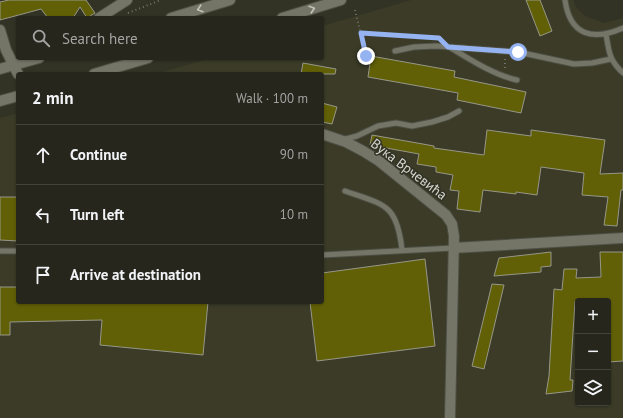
<!DOCTYPE html>
<html lang="en">
<head>
<meta charset="utf-8">
<style>
	:root { --surface:#26261c; --page:#2e2e25; --text:#f1f3f6; --muted:#a4a5a3; --line:#42433b }
	body { margin:0; font-family:"PT Sans",sans-serif; background:var(--page); color:var(--text) }
	.controls { position:absolute; right:12px; bottom:12px; display:grid; overflow:hidden; border-radius:4px; box-shadow:0 1px 3px #0004 }
	.controls button { width:36px; height:36px; display:grid; place-items:center; padding:0; border:0; border-bottom:1px solid var(--line); background:var(--surface); color:var(--text); font:20px sans-serif }
	.stop { position:absolute; width:12px; height:12px; margin:-9px; border:3px solid #95b2f1; border-radius:50%; background:#fff }
	.stop.end { background:#95b2f1; border-color:#fff; box-shadow:0 1px 4px #0008 }
	.list { margin:0; padding:0; list-style:none }
	h2 { display:flex; justify-content:space-between; align-items:center; height:52px; margin:0; padding:0 16px; font-size:17px }
	h2 small { font-size:13px; font-weight:400; color:var(--muted) }
	.list li { display:grid; grid-template-columns:26px 1fr auto; gap:12px; align-items:center; box-sizing:border-box; height:60px; padding:0 16px; border-top:1px solid var(--line) }
	.list b { display:block; font-size:15px; white-space:nowrap }
	.list em { font-size:13px; font-style:normal; color:var(--muted) }
	.icon { flex:none; width:22px; height:22px; fill:none; stroke:currentColor; stroke-width:2; stroke-linecap:round; stroke-linejoin:round }
	.map { position:relative; flex:none; width:623px; height:418px; overflow:hidden }
	.search { position:absolute; background:var(--surface); box-shadow:0 1px 3px #0004; left:16px; top:16px; width:308px; height:44px; display:flex; align-items:center; gap:10px; box-sizing:border-box; padding:0 14px; border-radius:4px; color:var(--muted); font-size:15px }
	.panel { position:absolute; background:var(--surface); box-shadow:0 1px 3px #0004; left:16px; top:72px; width:308px; height:232px; border-radius:4px }
	.map>svg:first-child { display:block }
	.built { fill:#3b3b28; fill-rule:evenodd }
	.building { fill:#616006; stroke:#969788 }
	.lines { fill:none; stroke-linecap:round; stroke-linejoin:round }
	.service-casing { stroke:#4e4f44; stroke-width:7 }
	.minor-casing { stroke:#4e4f44; stroke-width:12 }
	.secondary-casing { stroke:#4e4f44; stroke-width:12 }
	.path { stroke:#717166; stroke-width:2; stroke-dasharray:1 3; stroke-linecap:butt }
	.service { stroke:#747567; stroke-width:5 }
	.minor { stroke:#747567; stroke-width:10 }
	.secondary { stroke:#747567; stroke-width:10 }
	.oneway { stroke:#c2c3b9 }
	.route { stroke:#95b2f1; stroke-width:5 }
	.labels { text-anchor:middle; dominant-baseline:central; stroke-width:3; stroke-linejoin:round; paint-order:stroke }
	.street-label { font-size:14px; fill:#d5d6ce; stroke:#323225 }
</style>
</head>
<body>
<div class="map">
<svg width="623" height="418" viewBox="0 0 623 418">
	<rect width="100%" height="100%" fill="#323225"/>
	<path class="built" d="M411 0H574L575 6 585 16 604 23 623 18V418H0V118L18 113V302H322V74H155L211 58H322V26ZM578 301H608V403H578Z"/>
	<path class="building" d="M9 0H86L95 13 87 18 80 7 73 18H48L41 9 0 20V2Z
		M526 0H540L552 31 540 36Z
		M371 56 455 71 454 77 526 92 521 113 457 100 458 93 368 77Z
		M303 63 336 69 335 74H301Z
		M322 103 337 107 332 124 322 122Z
		M487 130 531 136V130L605 140 600 174 623 173V190H621L617 226 604 225 608 197 582 195 584 173 541 167 537 195 516 192V194L483 190 480 212 457 209 459 191 450 190 453 175 436 172V167L417 164 419 154 370 145 372 135 434 146V148L484 155Z
		M0 197H18V241L0 240Z
		M551 252V266L541 267V272L494 276 499 258Z
		M600 252H623V361L608 362V301H575L570 380H573L572 391 546 394 549 376 554 289 562 290 564 269H577L576 278 601 277Z
		M425 259 435 346 317 361 310 302H322V273Z
		M492 284 504 285 484 369 472 366Z
		M0 287H18V302H208L203 355 100 345 102 320 10 322V335H0Z"/>
	<g class="lines">
		<g class="service-casing">
			<path id="service" d="M565 0C570 36 593 41 623 28
				M606 34C609 52 609 60 623 73
				M451 48C471 60 494 75 517 80
				M395 51 414 47 436 46 518 52 574 64 592 63 611 59
				M342 140 357 136 378 126 396 123 412 126 432 122 448 117 459 111
				M345 191C385 205 397 204 402 250
				M0 251H18
				M322 255 453 248"/>
		</g>
		<g class="minor-casing">
			<path id="minor" d="M99 18 127 0
				M0 30 6 50 18 74
				M322 134 346 142 363 151 379 161 446 215 452 224 454 236 450 418
				M453 248 623 238"/>
		</g>
		<g class="secondary-casing">
			<path id="secondary" d="M171 18 230 0
				M282 18 341 0
				M0 69 39 58
				M94 74 148 58
				M0 101 18 96"/>
		</g>
		<path class="path" d="M355 10 366 56
			M128 13 161 0
			M361 33 424 37
			M505 68V58"/>
		<use href="#service" class="service"/>
		<use href="#minor" class="minor"/>
		<use href="#secondary" class="secondary"/>
	</g>
	<defs><path id="oneway-chevron" d="M-2-3.5L2.5 0L-2 3.5" fill="none" stroke-width="1.6" stroke-linecap="round" stroke-linejoin="round"/></defs>
	<g class="oneway">
		<use href="#oneway-chevron" transform="translate(200 9) rotate(163)"/>
		<use href="#oneway-chevron" transform="translate(312 9) rotate(-17)"/>
	</g>
	<g class="lines">
		<path class="route" d="M366 56 361 33 439 38 448 47 518 52"/>
	</g>
	<g class="labels">
		<g class="street-label">
			<text transform="translate(409 169) rotate(37)">Вука Врчевића</text>
		</g>
	</g>
</svg>
<div class="controls">
<button>+</button>
<button>−</button>
<button><svg class="icon" aria-label="layers" viewBox="0 0 24 24"><path d="M12 4l9 5-9 5-9-5zM3 14l9 5 9-5"/></svg></button>
</div>
<div class="stop" style="left:518px;top:52px"></div>
<div class="stop end" style="left:366px;top:56px"></div>
<div class="search"><svg class="icon" aria-label="search" viewBox="0 0 24 24"><circle cx="10" cy="10" r="6"/><path d="M15 15l6 6"/></svg>Search here</div>
<section class="panel">
<h2>2 min<small>Walk · 100 m</small></h2>
<ul class="list">
<li><svg class="icon" aria-label="ahead" viewBox="0 0 24 24"><path d="M12 20V5M6 11l6-6 6 6"/></svg><div><b>Continue</b></div><em>90 m</em></li>
<li><svg class="icon" aria-label="left" viewBox="0 0 24 24"><path d="M17 20v-9H6M10 6l-5 5 5 5"/></svg><div><b>Turn left</b></div><em>10 m</em></li>
<li><svg class="icon" aria-label="arrive" viewBox="0 0 24 24"><path d="M6 21V4h12l-3 4 3 4H6"/></svg><div><b>Arrive at destination</b></div></li>
</ul>
</section>
</div>
</body>
</html>
